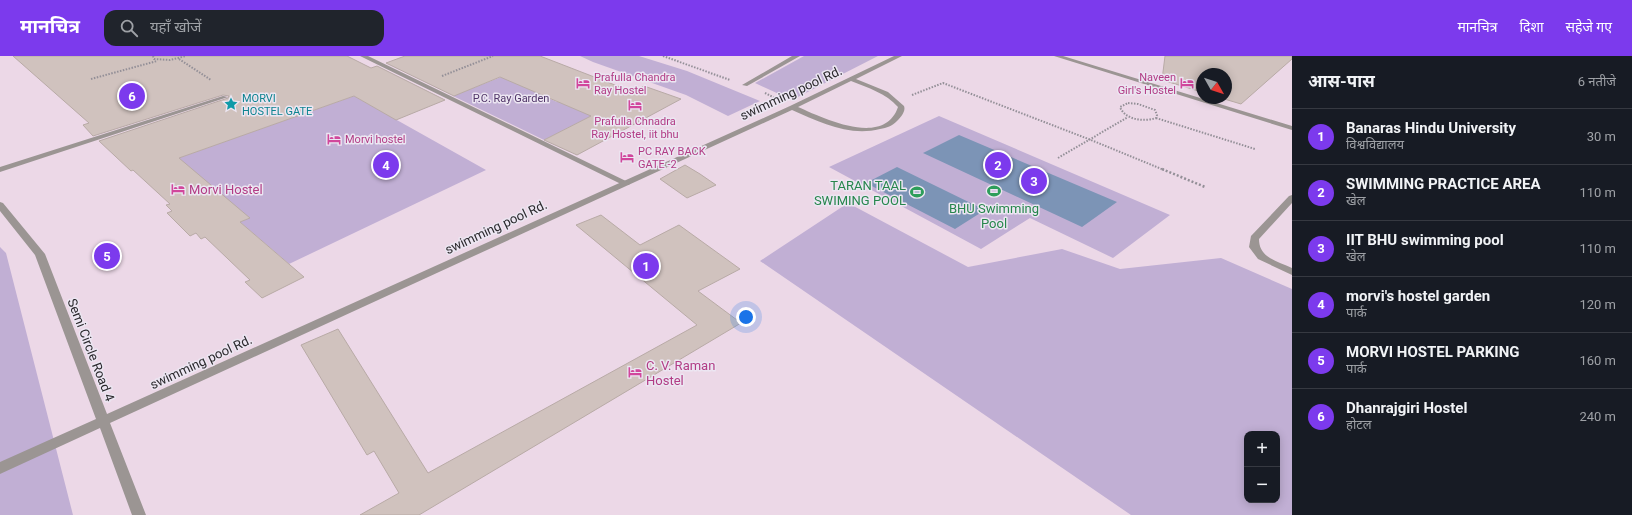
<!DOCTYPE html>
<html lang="hi">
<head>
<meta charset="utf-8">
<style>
	:root { --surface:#171b24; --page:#20242c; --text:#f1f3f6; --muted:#9ea1a6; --line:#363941; --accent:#7c3aed }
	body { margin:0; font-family:Roboto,"Noto Sans Devanagari",sans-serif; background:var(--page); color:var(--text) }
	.controls { position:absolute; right:12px; bottom:12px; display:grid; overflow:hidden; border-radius:8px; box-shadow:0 2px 10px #0003 }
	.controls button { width:36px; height:36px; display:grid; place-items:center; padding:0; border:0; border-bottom:1px solid var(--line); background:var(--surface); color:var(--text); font:20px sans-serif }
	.compass { position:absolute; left:1196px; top:12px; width:36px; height:36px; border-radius:50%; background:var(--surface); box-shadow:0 2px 10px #0003; rotate:129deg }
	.you { position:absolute; left:746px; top:261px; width:14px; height:14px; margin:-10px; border:3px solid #fff; border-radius:50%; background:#1a73e8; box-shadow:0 0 0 6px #1a73e833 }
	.badge { display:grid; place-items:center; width:26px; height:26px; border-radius:50%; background:var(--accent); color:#fff; font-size:13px; font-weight:700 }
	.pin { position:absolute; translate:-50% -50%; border:2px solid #fff; box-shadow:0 1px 4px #0006 }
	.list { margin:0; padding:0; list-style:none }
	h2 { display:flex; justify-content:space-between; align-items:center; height:52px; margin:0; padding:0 16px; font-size:17px }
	h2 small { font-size:13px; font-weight:400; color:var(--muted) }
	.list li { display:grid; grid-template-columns:26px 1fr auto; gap:12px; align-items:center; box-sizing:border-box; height:56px; padding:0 16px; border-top:1px solid var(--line) }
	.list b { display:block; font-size:15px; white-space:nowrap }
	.list p { margin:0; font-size:13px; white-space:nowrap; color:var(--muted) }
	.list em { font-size:13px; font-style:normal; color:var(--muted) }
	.icon { flex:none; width:22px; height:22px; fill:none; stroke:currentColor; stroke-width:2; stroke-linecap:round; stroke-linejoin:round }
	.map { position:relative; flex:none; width:1292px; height:459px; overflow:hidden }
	header { display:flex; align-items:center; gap:24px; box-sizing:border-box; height:56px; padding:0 20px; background:var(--accent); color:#fff }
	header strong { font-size:19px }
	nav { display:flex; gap:22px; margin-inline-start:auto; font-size:14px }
	.search { width:280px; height:36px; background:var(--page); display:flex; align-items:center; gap:10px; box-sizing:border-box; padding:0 14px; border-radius:12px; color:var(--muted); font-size:15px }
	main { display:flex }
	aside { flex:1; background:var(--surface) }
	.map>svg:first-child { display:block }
	.education { fill:#ecd8e7; fill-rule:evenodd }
	.green { fill:#c1afd4; fill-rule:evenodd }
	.water { fill:#7c94b6 }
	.building { fill:#d0c2be; stroke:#b8aaa6 }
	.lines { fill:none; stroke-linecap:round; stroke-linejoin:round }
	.path-far1 { stroke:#938f97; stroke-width:2; stroke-dasharray:1.5 1.5; stroke-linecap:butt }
	.path { stroke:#938f97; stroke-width:2.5; stroke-dasharray:2 2; stroke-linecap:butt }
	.service { fill:#9b9593; fill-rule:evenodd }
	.minor { fill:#9b9593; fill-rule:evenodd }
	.labels { text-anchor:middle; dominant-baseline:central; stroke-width:3; stroke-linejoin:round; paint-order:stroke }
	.far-hotel-label { font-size:11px; fill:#b23c85; stroke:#ece6f2; text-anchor:start }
	.far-culture-label { font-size:11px; fill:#0d838f; stroke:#ece6f2; text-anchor:start }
	.far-park-label { font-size:11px; fill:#503568; stroke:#ece6f2 }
	.street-label { font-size:13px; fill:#2a282c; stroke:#ece6f2 }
	.leisure-label { font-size:13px; fill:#27864d; stroke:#ece6f2; text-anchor:end }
	.hotel-label { font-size:13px; fill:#b23c85; stroke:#ece6f2; text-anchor:start }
</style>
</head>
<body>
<header>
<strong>मानचित्र</strong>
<div class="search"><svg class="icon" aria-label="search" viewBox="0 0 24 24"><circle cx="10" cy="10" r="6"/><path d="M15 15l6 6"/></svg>यहाँ खोजें</div>
<nav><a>मानचित्र</a><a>दिशा</a><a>सहेजे गए</a></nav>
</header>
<main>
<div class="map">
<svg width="1292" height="459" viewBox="0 0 1292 459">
	<rect width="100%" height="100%" fill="#ece6f2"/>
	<path class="education" d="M0 0H1292V459H0ZM1202 18H1226V42H1202ZM1247 378H1277V444H1247Z"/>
	<path class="green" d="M580 0H639L687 15 760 45 728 60 686 39 593 6Z
		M804 0H878L792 44 755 27Z
		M516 15 533 35 557 46 574 39 607 52 544 84 453 40Z
		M354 40 486 114 289 208 240 166 249 162 170 105Z
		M939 60 1170 159 1113 202 1030 162 981 193 829 111Z
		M848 147 968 211 1062 193 1120 213 1221 202 1292 233V459H1131L760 205ZM1247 378H1277V444H1247Z
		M0 191 6 197 73 459H0Z"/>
	<path class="water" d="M959 79 1117 146 1082 171 923 97Z
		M897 111 985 154 955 173 866 127Z"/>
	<path class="building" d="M13 0H347L371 12 377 10 445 44 396 64 354 40 179 102 250 162 240 166 304 221 262 242 245 226 250 224 205 181 201 183 196 177 190 180 167 157 172 155 166 149 170 148 133 114 131 115 99 85 228 42 229 40 223 39 93 80 83 69 89 67Z
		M405 0H540L633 36 644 30 681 43 577 99 544 84 591 60 500 21 454 40 386 7Z
		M1165 0H1292V3L1241 48 1221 42H1226V18H1202V36L1162 24Z
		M685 109 700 118 716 129 687 142 660 123Z
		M601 159 640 189 679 169 740 213 698 235 741 267 419 459H360L399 437 374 395 367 399 301 289 338 273 428 417 697 269 576 169Z"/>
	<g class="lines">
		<path class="path-far1" d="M153 0 154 3 170 4 186 0
			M663 0 730 24
			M179 3 211 24
			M442 20 493 0
			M91 23 157 5
			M765 37 775 42
			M912 39 943 27 1091 84 1164 114
			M1128 47 1138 48 1155 54 1157 59 1156 62C1144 66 1125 64 1120 51Z
			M1156 62 1255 93
			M1058 102 1128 61"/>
		<path class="path" d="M1162 113 1205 131"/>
		<path class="service" d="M792 0H800L747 30 742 29Z
			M894 0H902L856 23 888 36 904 50C906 55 901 61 897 65 892 70 887 72 880 73 849 81 820 66 792 54L110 367 146 459H132L100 372 0 418V406L96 363 35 199 0 155V146L3 147 45 198 107 358 790 50ZM851 25C868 32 886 37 898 51 884 92 823 62 798 51Z
			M1054 0H1063L1292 70V74Z
			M1292 139V147L1259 183C1259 202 1277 205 1292 212V219L1258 203 1249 191 1251 180 1289 140Z"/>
		<path class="minor" d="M360 0H368L630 127 629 129H623Z
			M223 40 228 41 0 116V111Z"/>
	</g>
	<defs>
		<g id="hotel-bare" transform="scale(1.08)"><path d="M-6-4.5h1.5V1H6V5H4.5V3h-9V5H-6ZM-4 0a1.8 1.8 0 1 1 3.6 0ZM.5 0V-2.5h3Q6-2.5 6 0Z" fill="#d1479c" stroke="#ece6f2" stroke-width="2.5" paint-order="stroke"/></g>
		<g id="sight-bare" transform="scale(1.08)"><path d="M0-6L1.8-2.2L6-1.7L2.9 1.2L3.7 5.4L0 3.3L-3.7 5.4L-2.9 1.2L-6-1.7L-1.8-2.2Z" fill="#0f9aa8" stroke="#ece6f2" stroke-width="2.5" paint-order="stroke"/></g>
		<g id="stadium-bare" transform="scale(1.08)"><path d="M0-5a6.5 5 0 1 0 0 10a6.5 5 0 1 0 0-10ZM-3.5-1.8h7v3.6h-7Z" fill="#2e9e5b" stroke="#ece6f2" stroke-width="2.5" paint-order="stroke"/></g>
	</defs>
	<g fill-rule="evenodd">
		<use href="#hotel-bare" x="583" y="27"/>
		<use href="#hotel-bare" x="1187" y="27"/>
		<use href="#sight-bare" x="231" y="48"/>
		<use href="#hotel-bare" x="635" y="49"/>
		<use href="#hotel-bare" x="334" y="83"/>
		<use href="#hotel-bare" x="627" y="101"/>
		<use href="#hotel-bare" x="178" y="133"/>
		<use href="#stadium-bare" x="994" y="135"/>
		<use href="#stadium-bare" x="917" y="136"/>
		<use href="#hotel-bare" x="635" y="316"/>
	</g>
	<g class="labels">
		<g class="far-hotel-label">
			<text x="594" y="21">Prafulla Chandra<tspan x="594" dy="13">Ray Hostel</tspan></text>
			<text x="1176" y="21" text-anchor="end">Naveen<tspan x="1176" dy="13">Girl's Hostel</tspan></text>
			<text x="635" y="65" text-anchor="middle">Prafulla Chnadra<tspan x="635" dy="13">Ray Hostel, iit bhu</tspan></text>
			<text x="345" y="83">Morvi hostel</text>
			<text x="638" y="95">PC RAY BACK<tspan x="638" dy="13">GATE -2</tspan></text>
		</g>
		<g class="far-culture-label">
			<text x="242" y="42">MORVI<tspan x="242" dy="13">HOSTEL GATE</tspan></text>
		</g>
		<g class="far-park-label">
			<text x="511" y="42">P.C. Ray Garden</text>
		</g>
		<g class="street-label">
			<text transform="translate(791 37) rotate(-25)">swimming pool Rd.</text>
			<text transform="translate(496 171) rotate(-25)">swimming pool Rd.</text>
			<text transform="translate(91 294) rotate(69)">Semi Circle Road 4</text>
			<text transform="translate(201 306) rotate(-25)">swimming pool Rd.</text>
		</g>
		<g class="leisure-label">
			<text x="906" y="129">TARAN TAAL<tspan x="906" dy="15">SWIMING POOL</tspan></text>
			<text x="994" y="152" text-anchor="middle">BHU Swimming<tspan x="994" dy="15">Pool</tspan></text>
		</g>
		<g class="hotel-label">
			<text x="189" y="133">Morvi Hostel</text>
			<text x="646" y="309">C. V. Raman<tspan x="646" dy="15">Hostel</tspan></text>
		</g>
	</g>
</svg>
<div class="controls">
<button>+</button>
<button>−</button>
</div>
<svg class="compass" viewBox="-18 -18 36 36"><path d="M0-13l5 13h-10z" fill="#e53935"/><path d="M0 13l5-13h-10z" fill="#9ea1a6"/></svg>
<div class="you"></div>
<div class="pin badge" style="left:646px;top:210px">1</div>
<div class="pin badge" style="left:998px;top:109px">2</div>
<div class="pin badge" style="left:1034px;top:125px">3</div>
<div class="pin badge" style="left:386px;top:109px">4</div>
<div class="pin badge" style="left:107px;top:200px">5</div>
<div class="pin badge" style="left:132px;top:40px">6</div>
</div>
<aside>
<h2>आस-पास<small>6 नतीजे</small></h2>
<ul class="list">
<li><span class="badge">1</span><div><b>Banaras Hindu University</b><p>विश्वविद्यालय</p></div><em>30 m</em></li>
<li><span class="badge">2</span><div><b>SWIMMING PRACTICE AREA</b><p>खेल</p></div><em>110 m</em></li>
<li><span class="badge">3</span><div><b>IIT BHU swimming pool</b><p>खेल</p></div><em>110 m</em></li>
<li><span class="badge">4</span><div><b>morvi's hostel garden</b><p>पार्क</p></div><em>120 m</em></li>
<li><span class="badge">5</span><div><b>MORVI HOSTEL PARKING</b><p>पार्क</p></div><em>160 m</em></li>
<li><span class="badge">6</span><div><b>Dhanrajgiri Hostel</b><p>होटल</p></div><em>240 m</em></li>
</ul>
</aside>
</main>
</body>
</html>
